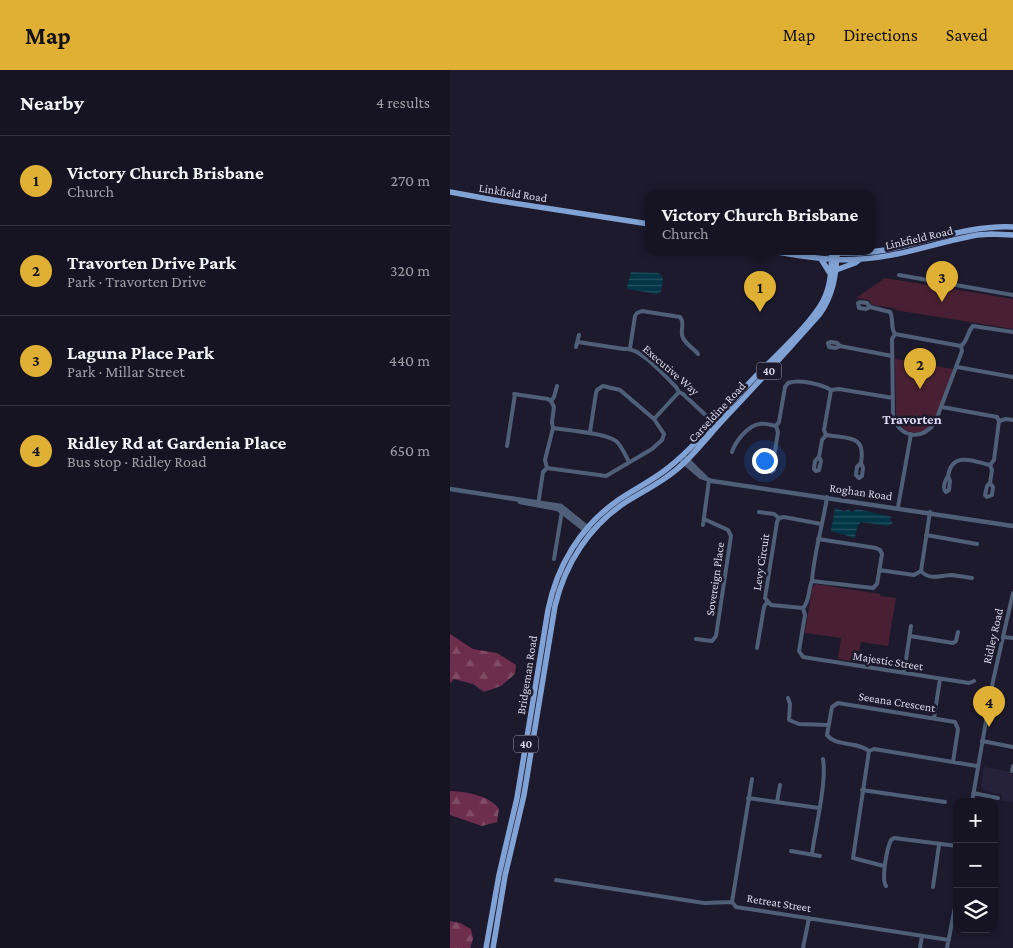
<!DOCTYPE html>
<html lang="en">
<head>
<meta charset="utf-8">
<style>
	:root { --surface:#161422; --page:#1f1d2a; --text:#f1f3f6; --muted:#9e9ea5; --line:#353340; --accent:#dfb034 }
	body { margin:0; font-family:"Crimson Pro",serif; background:var(--page); color:var(--text) }
	.controls { position:absolute; right:15px; bottom:15px; display:grid; overflow:hidden; border-radius:10px; box-shadow:0 2px 8px #0003 }
	.controls button { width:45px; height:45px; display:grid; place-items:center; padding:0; border:0; border-bottom:1px solid var(--line); background:var(--surface); color:var(--text); font:25px sans-serif }
	.you { position:absolute; left:314px; top:390px; width:18px; height:18px; margin:-12px; border:4px solid #fff; border-radius:50%; background:#1a73e8; box-shadow:0 0 0 8px #1a73e833 }
	.badge { display:grid; place-items:center; width:32px; height:32px; border-radius:50%; background:var(--accent); color:#111; font-size:16px; font-weight:700 }
	.pin { position:absolute; translate:-50% -41px; filter:drop-shadow(0 1px 2px #0008) }
	.pin::after { content:''; position:absolute; top:26px; width:18px; height:15px; background:inherit; clip-path:polygon(0 0,100% 0,50% 100%) }
	.popup { position:absolute; left:195px; top:120px; width:230px; height:65px; box-sizing:border-box; display:grid; place-content:center; border-radius:10px; background:var(--surface); filter:drop-shadow(0 1px 4px #0005); font-size:16px; white-space:nowrap; color:var(--muted) }
	.popup b { font-size:19px; color:var(--text) }
	.popup::after { content:''; position:absolute; left:50%; top:100%; margin-left:-10px; border:10px solid transparent; border-top-color:var(--surface) }
	.list { margin:0; padding:0; list-style:none }
	h2 { display:flex; justify-content:space-between; align-items:center; height:65px; margin:0; padding:0 20px; font-size:21px }
	h2 small { font-size:16px; font-weight:400; color:var(--muted) }
	.list li { display:grid; grid-template-columns:32px 1fr auto; gap:15px; align-items:center; box-sizing:border-box; height:90px; padding:0 20px; border-top:1px solid var(--line) }
	.list b { display:block; font-size:19px; white-space:nowrap }
	.list p { margin:0; font-size:16px; white-space:nowrap; color:var(--muted) }
	.list em { font-size:16px; font-style:normal; color:var(--muted) }
	.icon { flex:none; width:28px; height:28px; fill:none; stroke:currentColor; stroke-width:2; stroke-linecap:round; stroke-linejoin:round }
	.map { position:relative; flex:none; width:563px; height:878px; overflow:hidden }
	header { display:flex; align-items:center; gap:30px; box-sizing:border-box; height:70px; padding:0 25px; background:var(--accent); color:#111 }
	header strong { font-size:24px }
	nav { display:flex; gap:28px; margin-inline-start:auto; font-size:18px }
	main { display:flex }
	aside { flex:1; background:var(--surface) }
	.map>svg:first-child { display:block }
	.built { fill:#26223c }
	.green { fill:#492033 }
	.forest { fill:url(#forest-firs) }
	.water { fill:url(#water-rules) }
	.lines { fill:none; stroke-linecap:round; stroke-linejoin:round }
	.minor { stroke:#4f5f77; stroke-width:4 }
	.tertiary { stroke:#4f5f77; stroke-width:4.5 }
	.primary { stroke:#80a2d4; stroke-width:5.5 }
	.labels { text-anchor:middle; dominant-baseline:central; stroke-width:5; stroke-linejoin:round; paint-order:stroke }
	.shield { fill:#1d1a2e; stroke:#9f9eae; stroke-width:1 }
	.shield-label { font-size:11px; font-weight:bold; fill:#d7d6e5 }
	.street-label { font-size:12px; fill:#d7d6e5; stroke:#1d1a2e }
	.neighbourhood-label { font-size:14px; font-weight:bold; fill:#dfdcf9; stroke:#1d1a2e }
</style>
</head>
<body>
<header>
<strong>Map</strong>
<nav><a>Map</a><a>Directions</a><a>Saved</a></nav>
</header>
<main>
<aside>
<h2>Nearby<small>4 results</small></h2>
<ul class="list">
<li><span class="badge">1</span><div><b>Victory Church Brisbane</b><p>Church</p></div><em>270 m</em></li>
<li><span class="badge">2</span><div><b>Travorten Drive Park</b><p>Park · Travorten Drive</p></div><em>320 m</em></li>
<li><span class="badge">3</span><div><b>Laguna Place Park</b><p>Park · Millar Street</p></div><em>440 m</em></li>
<li><span class="badge">4</span><div><b>Ridley Rd at Gardenia Place</b><p>Bus stop · Ridley Road</p></div><em>650 m</em></li>
</ul>
</aside>
<div class="map">
<svg width="563" height="878" viewBox="0 0 563 878">
	<defs>
		<pattern id="forest-firs" width="22" height="20" patternUnits="userSpaceOnUse" patternTransform="scale(1.25)"><rect width="22" height="20" fill="#6c2e4c"/><path d="M5 1l3.5 6h-7zM16 11l3.5 6h-7z" fill="#804c66"/></pattern>
		<pattern id="water-rules" width="6" height="5" patternUnits="userSpaceOnUse" patternTransform="scale(1.25)"><rect width="6" height="5" fill="#023646"/><path d="M0 2.5h6" fill="none" stroke="#265261"/></pattern>
	</defs>
	<rect width="100%" height="100%" fill="#1d1a2e"/>
	<path class="built" d="M534 697 563 702V732L552 731V724L541 723 532 719 531 716Z"/>
	<path class="green" d="M435 208 563 229V259L445 240V238L422 235 419 230 406 228Z
		M445 289 503 299C498 312 488 349 479 357 475 362 467 363 461 362 452 360 448 353 446 345Z
		M366 514 430 524V526L446 528 438 576 411 572 407 592 388 589 391 568 355 563 362 518Z"/>
	<path class="forest" d="M0 564 23 579 47 583 66 595 65 604 51 616 34 622 23 614 4 609 0 613Z
		M0 721C17 722 39 725 49 739L47 752 32 756 0 745Z
		M0 851 10 853 21 859 23 869 20 878H0Z"/>
	<path class="water" d="M181 202 209 203 213 208 211 222 207 224 178 219 177 217Z
		M385 438 393 441 399 440 402 442 407 439 442 447 440 450 443 453 438 456 411 452 407 457 405 468 381 461Z"/>
	<g class="lines">
		<path class="minor" d="M449 205 563 225
			M410 232 417 233 420 237 416 239 409 238 408 233Z
			M420 237 440 242C444 249 440 257 445 264
			M445 264 511 276 512 281 485 353C471 371 450 368 443 346L442 269Z
			M128 272 174 279C189 276 215 306 226 317L229 322 233 324 264 353
			M381 272 387 273 390 276 386 278 379 277 378 273Z
			M390 276 442 286
			M511 276C518 271 517 262 523 256L563 262
			M126 277 129 265
			M180 278 185 246 187 243 192 241 230 247C236 254 229 260 233 268 236 274 244 279 248 284
			M507 297 563 307
			M64 324 98 329 101 331 104 337 102 352 103 358 95 390 97 398 93 402 88 435
			M101 331 104 327 107 316
			M492 337 547 347 549 351 544 390 540 395 542 400 540 413
			M204 349 229 322
			M549 351 556 349 563 350
			M103 358C116 360 157 363 166 371 172 376 175 385 179 392
			M376 365C398 369 416 364 411 393
			M57 376 65 324
			M282 382C285 372 298 355 310 354 315 353 321 355 326 356
			M324 387 328 362 326 356 329 352 335 317 338 313C349 309 371 314 381 320
			M324 387 325 391 324 400 321 402 319 399 320 390Z
			M369 387 372 370 376 365 374 360 381 320 389 319 443 328
			M369 387 371 391 369 400 366 401 364 399 365 391Z
			M411 393 413 398 412 406 409 408 406 405 407 397Z
			M97 398 156 406 202 379 212 370 214 364 204 349 170 320 153 316 147 320 146 323 140 362
			M498 406C502 381 523 391 540 395
			M498 406 500 411 499 420 496 422C492 418 495 411 498 406Z
			M540 413 543 417 542 425 537 427 535 425 537 416Z
			M448 437 461 364
			M309 442 324 444 329 448
			M480 442 471 501C480 511 491 505 502 505 509 506 516 507 522 508
			M253 455 259 410
			M476 465 527 474
			M104 489 112 441
			M429 500 464 505 471 501
			M362 511 423 518 427 514 432 484 430 480 426 478 368 469
			M353 538 355 545 349 581 353 587 519 613 524 611
			M353 538 321 535 315 528 327 452 329 448 334 447 371 454
			M353 538C360 531 358 519 362 511 364 482 373 455 377 427
			M460 566 503 573 506 571 508 562
			M553 567 563 568
			M246 569 262 571 266 566 281 466 278 460 254 449
			M307 578 314 537 317 532
			M454 603 461 556
			M338 628 340 634 339 650 349 654 379 655
			M484 648 490 609
			M532 671 563 677
			M419 681 403 788 434 796
			M503 692 508 659 505 652 388 633 382 637 377 665C386 677 407 671 419 681L424 679 527 696
			M562 701 563 696
			M302 709 282 832 286 837 499 870
			M412 720 495 732
			M523 723 548 728
			M298 728 369 738
			M327 732 330 715
			M522 732 543 611 563 523
			M341 781 370 786
			M362 784C365 760 377 712 373 689
			M106 810 254 833 282 832
			M436 816C431 809 437 778 441 770L444 768 507 776
			M483 817 489 775
			M353 878 359 848
			M470 878 472 866
			M497 878 507 827"/>
		<path class="tertiary" d="M236 388 256 408
			M232 391 251 407 262 411 563 456
			M0 419 111 436 142 461
			M70 432 108 439 136 461"/>
		<path class="primary" d="M0 122 44 130 199 154
			M319 181C349 185 380 192 411 189 450 187 488 172 527 165L542 164 563 165
			M362 181C387 184 411 184 435 180 477 172 519 155 563 157
			M371 189 381 205
			M386 200 405 193 409 190
			M36 878 49 805 67 728 98 540C107 496 130 457 167 431 184 419 202 411 218 398 252 371 277 335 307 305 327 284 360 255 373 231 381 216 381 200 382 183
			M43 878 55 806 74 725 105 536C115 494 139 456 176 432 197 419 218 409 236 391 249 378 261 363 274 349 306 315 338 280 369 245 383 226 386 206 387 183"/>
	</g>
	<g class="labels">
		<g class="shield">
			<rect x="306.5" y="292.5" width="25" height="17" rx="4"/>
			<rect x="63.5" y="665.5" width="25" height="17" rx="4"/>
		</g>
		<g class="shield-label">
			<text x="319" y="301">40</text>
			<text x="76" y="674">40</text>
		</g>
		<g class="street-label">
			<text transform="translate(63 123) rotate(9)">Linkfield Road</text>
			<text transform="translate(469 168) rotate(-13)">Linkfield Road</text>
			<text transform="translate(221 300) rotate(41)">Executive Way</text>
			<text transform="translate(267 342) rotate(-47)">Carseldine Road</text>
			<text transform="translate(411 422) rotate(8)">Roghan Road</text>
			<text transform="translate(311 492) rotate(-81)">Levy Circuit</text>
			<text transform="translate(265 509) rotate(-82)">Sovereign Place</text>
			<text transform="translate(543 566) rotate(-77)">Ridley Road</text>
			<text transform="translate(438 591) rotate(9)">Majestic Street</text>
			<text transform="translate(77 605) rotate(-81)">Bridgeman Road</text>
			<text transform="translate(447 632) rotate(9)">Seeana Crescent</text>
			<text transform="translate(329 833) rotate(9)">Retreat Street</text>
		</g>
		<g class="neighbourhood-label">
			<text x="462" y="349">Travorten</text>
		</g>
	</g>
</svg>
<div class="controls">
<button>+</button>
<button>−</button>
<button><svg class="icon" aria-label="layers" viewBox="0 0 24 24"><path d="M12 4l9 5-9 5-9-5zM3 14l9 5 9-5"/></svg></button>
</div>
<div class="you"></div>
<div class="pin badge" style="left:310px;top:242px">1</div>
<div class="popup"><b>Victory Church Brisbane</b>Church</div>
<div class="pin badge" style="left:470px;top:319px">2</div>
<div class="pin badge" style="left:492px;top:232px">3</div>
<div class="pin badge" style="left:539px;top:657px">4</div>
</div>
</main>
</body>
</html>
